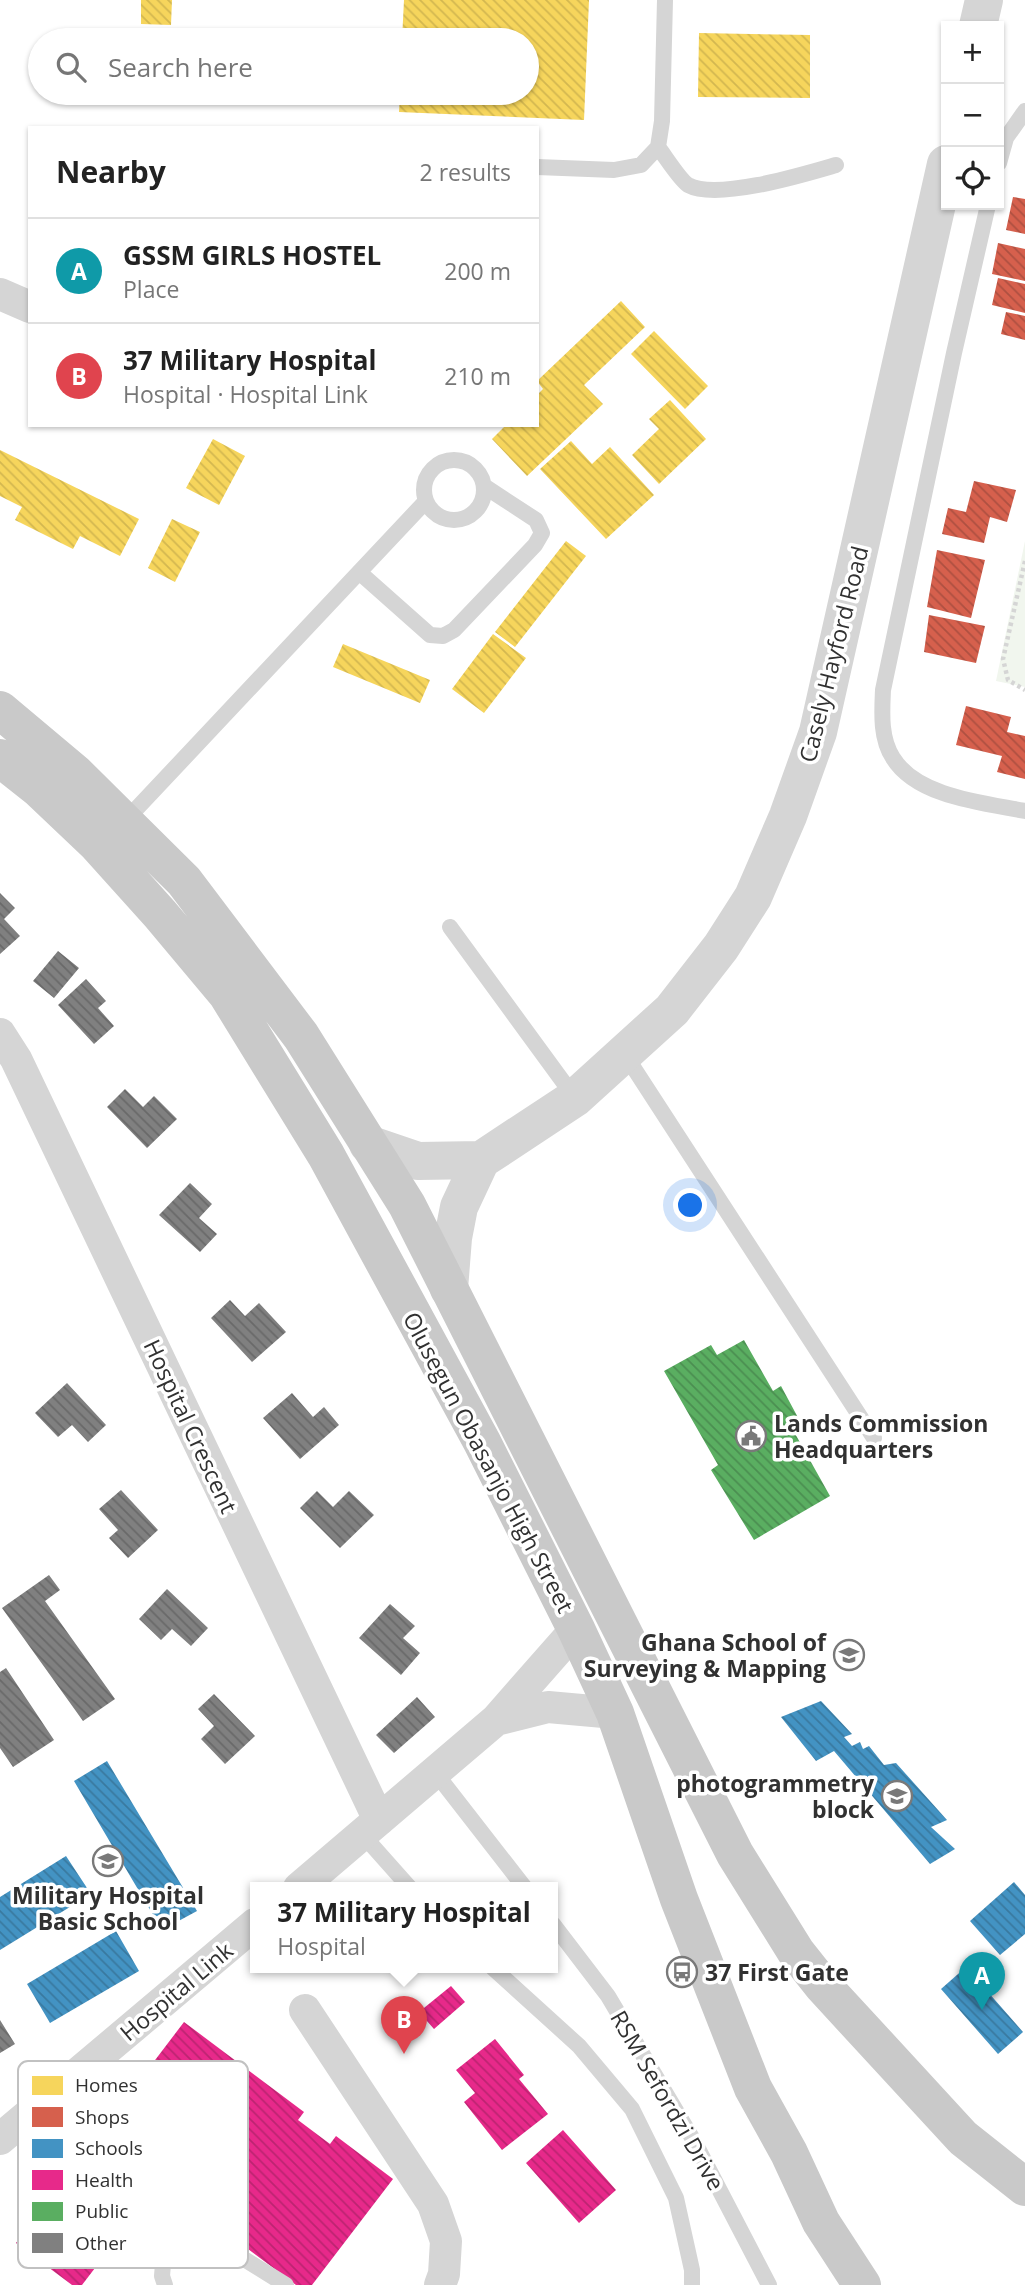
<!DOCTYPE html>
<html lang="en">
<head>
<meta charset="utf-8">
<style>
	:root { --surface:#fff; --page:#f2f2f2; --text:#222; --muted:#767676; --line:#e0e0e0; --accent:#0f766e }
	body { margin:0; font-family:"Open Sans",sans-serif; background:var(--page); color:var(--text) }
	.controls { position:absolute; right:21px; top:21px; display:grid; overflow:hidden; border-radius:0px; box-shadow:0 2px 5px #0004 }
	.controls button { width:63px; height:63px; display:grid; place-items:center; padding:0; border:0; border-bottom:2px solid var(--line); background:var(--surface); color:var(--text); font:35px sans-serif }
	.you { position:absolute; left:691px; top:1206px; width:24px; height:24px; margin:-18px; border:5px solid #fff; border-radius:50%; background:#1a73e8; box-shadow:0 0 0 10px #1a73e833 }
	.badge { display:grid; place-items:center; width:46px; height:46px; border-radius:50%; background:var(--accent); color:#fff; font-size:23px; font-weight:700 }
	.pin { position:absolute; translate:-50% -58px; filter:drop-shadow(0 2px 4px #0008) }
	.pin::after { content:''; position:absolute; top:37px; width:24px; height:21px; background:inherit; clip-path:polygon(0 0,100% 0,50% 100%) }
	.popup { position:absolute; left:250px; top:1882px; width:308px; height:91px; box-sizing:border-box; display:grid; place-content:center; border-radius:0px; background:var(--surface); filter:drop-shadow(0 2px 5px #0005); font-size:23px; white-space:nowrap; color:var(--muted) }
	.popup b { font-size:26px; color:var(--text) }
	.popup::after { content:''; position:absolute; left:50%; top:100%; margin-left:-14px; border:14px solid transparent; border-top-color:var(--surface) }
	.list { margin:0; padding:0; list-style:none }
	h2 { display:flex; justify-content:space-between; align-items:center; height:91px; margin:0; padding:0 28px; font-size:30px }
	h2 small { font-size:23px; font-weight:400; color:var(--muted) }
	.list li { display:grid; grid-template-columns:46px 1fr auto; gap:21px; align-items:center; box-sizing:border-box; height:105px; padding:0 28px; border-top:2px solid var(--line) }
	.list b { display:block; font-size:26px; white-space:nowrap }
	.list p { margin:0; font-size:23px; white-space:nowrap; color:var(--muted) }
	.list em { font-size:23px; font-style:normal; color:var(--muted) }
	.icon { flex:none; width:38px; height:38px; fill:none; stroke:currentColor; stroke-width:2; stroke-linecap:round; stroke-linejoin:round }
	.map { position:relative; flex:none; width:1025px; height:2285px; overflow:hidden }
	.search { position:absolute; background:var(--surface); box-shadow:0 2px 5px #0004; left:28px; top:28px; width:511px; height:77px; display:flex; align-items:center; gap:18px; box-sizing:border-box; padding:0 24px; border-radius:38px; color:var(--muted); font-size:26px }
	.panel { position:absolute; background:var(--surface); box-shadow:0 2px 5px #0004; left:28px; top:126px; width:511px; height:301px; border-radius:0px }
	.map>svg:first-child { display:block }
	.pitch { fill:#f1f6ee }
	.homes { fill:url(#homes-back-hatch) }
	.shops { fill:url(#shops-back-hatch) }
	.schools { fill:url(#schools-back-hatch) }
	.health { fill:url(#health-back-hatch) }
	.public { fill:url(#public-back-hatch) }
	.building { fill:url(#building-back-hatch) }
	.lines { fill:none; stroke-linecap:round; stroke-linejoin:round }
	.path { stroke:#d5d5d5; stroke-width:4.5; stroke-dasharray:3.5 3.5; stroke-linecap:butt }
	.service { stroke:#d5d5d5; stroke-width:16 }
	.minor { stroke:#d5d5d5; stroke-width:32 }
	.tertiary { stroke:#d5d5d5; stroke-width:38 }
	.primary { stroke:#c9c9c9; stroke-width:38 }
	.labels { text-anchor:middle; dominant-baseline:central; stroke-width:7; stroke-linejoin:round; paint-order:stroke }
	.street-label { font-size:23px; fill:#313131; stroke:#fff }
	.poi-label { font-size:23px; font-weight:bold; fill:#313131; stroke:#fff; text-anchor:start }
	.key { fill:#fff; stroke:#c1c1c1; stroke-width:2 }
	.key-label { font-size:19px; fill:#313131 }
</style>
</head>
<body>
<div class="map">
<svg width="1025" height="2285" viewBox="0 0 1025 2285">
	<defs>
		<pattern id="homes-back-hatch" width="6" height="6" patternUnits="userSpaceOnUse" patternTransform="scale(1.75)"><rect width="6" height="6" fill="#f6d55c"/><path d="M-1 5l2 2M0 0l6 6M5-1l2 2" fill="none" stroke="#d3b750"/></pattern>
		<pattern id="shops-back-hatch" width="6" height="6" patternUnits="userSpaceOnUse" patternTransform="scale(1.75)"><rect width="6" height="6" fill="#d6604d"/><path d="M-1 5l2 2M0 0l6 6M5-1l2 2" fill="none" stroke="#ae5041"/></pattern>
		<pattern id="schools-back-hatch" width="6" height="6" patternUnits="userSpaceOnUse" patternTransform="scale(1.75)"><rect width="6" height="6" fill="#4393c3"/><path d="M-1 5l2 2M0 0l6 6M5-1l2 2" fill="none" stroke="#39799f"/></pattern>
		<pattern id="health-back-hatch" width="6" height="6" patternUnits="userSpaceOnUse" patternTransform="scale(1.75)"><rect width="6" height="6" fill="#e7298a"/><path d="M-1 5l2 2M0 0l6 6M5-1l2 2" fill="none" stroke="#bc2471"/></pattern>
		<pattern id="public-back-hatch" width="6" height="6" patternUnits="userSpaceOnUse" patternTransform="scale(1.75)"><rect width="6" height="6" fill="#5aae61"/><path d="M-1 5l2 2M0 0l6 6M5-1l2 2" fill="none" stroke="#4b8e51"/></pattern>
		<pattern id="building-back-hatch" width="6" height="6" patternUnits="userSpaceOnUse" patternTransform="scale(1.75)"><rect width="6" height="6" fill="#808080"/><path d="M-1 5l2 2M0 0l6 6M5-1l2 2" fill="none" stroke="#696969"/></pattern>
	</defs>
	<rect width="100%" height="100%" fill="#fff"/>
	<path class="pitch" d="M1025 541V687L996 681Z"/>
	<path class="homes" d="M141 0H172L171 25 141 24Z
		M404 0H589L584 120 399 112 400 93H527V40H402Z
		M699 33 810 35V98L698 97Z
		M621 301 645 327 584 385 603 404 527 476 492 439 506 425H537V395L543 389 537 381Z
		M654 331 708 386 685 409 631 354Z
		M670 400 706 439 659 484 632 455 659 429 649 419Z
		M213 439 245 456 219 505 186 488Z
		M571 441 592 464 610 447 654 495 606 539 540 469Z
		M0 450 139 519 120 556 80 536 73 549 15 520 22 507 0 496Z
		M172 519 200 532 175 582 148 568Z
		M566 541 586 556 515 647 495 632Z
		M493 634 526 658 484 713 452 689Z
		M343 644 430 680 420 703 333 667Z"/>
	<path class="shops" d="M1013 197 1025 199V234L1006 230Z
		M998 243 1025 249V281L992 274Z
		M998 278 1025 284V313L992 305Z
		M1006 312 1025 316V340L1001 334Z
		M974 481 1016 490 1007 522 990 517 984 543 942 534 948 508 966 512Z
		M937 550 985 560 971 618 927 607Z
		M929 615 985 626 976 663 924 652Z
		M966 706 1011 717 1007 732 1025 736V779L997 772 1002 756 956 745Z"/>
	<path class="schools" d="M821 1701 852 1734 844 1737 852 1746 860 1742 863 1749 869 1746 884 1765 896 1763 947 1820 931 1827 955 1849 930 1864 834 1751 816 1761 781 1717Z
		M107 1761 197 1911 162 1930 74 1781Z
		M66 1856 91 1894 0 1950V1897Z
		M1014 1882 1025 1895V1934L1000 1955 970 1921Z
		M116 1931 139 1971 50 2023 27 1984Z
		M966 1967 1023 2032 998 2054 941 1989Z"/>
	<path class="health" d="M451 1986 465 2002 434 2029 419 2012Z
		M184 2022 304 2112 298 2120 330 2144 336 2136 393 2179 312 2285H296L160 2183 82 2285H72L16 2243Z
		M495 2039 524 2075 519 2079 548 2114 502 2150 464 2102 475 2093 456 2070Z
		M563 2130 616 2190 579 2223 526 2163Z"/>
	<path class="public" d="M744 1340 773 1391 781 1386 802 1425 793 1430 830 1496 754 1540 711 1470 718 1465 664 1371 711 1345 717 1355Z"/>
	<path class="building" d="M0 893 15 908 4 919 20 936 0 954Z
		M58 951 79 968 54 998 33 981Z
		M86 979 106 1001 98 1008 114 1026 94 1044 58 1005Z
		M125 1089 143 1107 154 1096 177 1119 147 1148 107 1107Z
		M190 1183 212 1204 199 1218 217 1234 200 1252 159 1215Z
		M230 1300 245 1316 259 1303 286 1332 252 1362 211 1318Z
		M67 1383 106 1425 88 1442 72 1425 58 1437 35 1413Z
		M292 1393 313 1417 324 1407 339 1425 300 1459 263 1418Z
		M121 1490 158 1530 128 1558 109 1538 118 1530 99 1509Z
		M317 1491 333 1507 349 1491 374 1515 340 1548 300 1508Z
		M49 1575 60 1590 45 1601 115 1699 83 1721 2 1608Z
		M167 1589 208 1628 191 1646 172 1629 161 1640 139 1619Z
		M390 1604 415 1626 403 1638 420 1653 401 1675 359 1638Z
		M6 1668 54 1740 13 1767 0 1748V1672Z
		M214 1694 255 1736 225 1764 201 1739 214 1726 198 1709Z
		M417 1697 435 1717 394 1753 376 1735Z
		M0 2020 15 2044 0 2053Z"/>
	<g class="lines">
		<path class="path" d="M1025 561 1003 659 1008 680 1025 690"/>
		<path class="service" d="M658 147C665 156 680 180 688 185 717 201 805 174 836 165
			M999 163 1006 138 1025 111
			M537 167 614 170 641 165 658 147 662 121 665 0
			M988 205 954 353 883 690C882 712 880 738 893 758 917 797 984 803 1025 811
			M424 490a30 30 0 1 1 60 0a30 30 0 1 1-60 0Z
			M359 572 430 635 443 636 454 630 535 545 542 533 536 520 484 486
			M124 822 426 501
			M450 927 575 1098
			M624 1053 874 1438
			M434 1771 525 1888
			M362 1834 410 1888
			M553 1924 608 1996 694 2141 769 2285
			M493 1968 579 2046 632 2109 676 2198 692 2270V2285
			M165 2285 162 2276 163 2264 186 2243 198 2239 215 2241 286 2285"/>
		<path class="minor" d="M0 294 30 307
			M0 1034 16 1059 379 1820
			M496 1720 548 1707 615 1713
			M299 1888 496 1720 576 1629
			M305 2010 433 2204 446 2241 444 2274 440 2285
			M0 2139 255 1924"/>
		<path class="tertiary" d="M978 26 984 0
			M368 1144 418 1161 481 1160 575 1098 672 1010 721 947 753 897 788 816 818 732 946 164
			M449 1289 453 1238 459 1207 481 1160"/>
		<path class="primary" d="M0 710 75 773 184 881 301 1036 407 1205 735 1854 796 1952 823 1986 963 2138 1025 2187
			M0 758 38 788 97 844 160 914 227 994 326 1155 482 1442 576 1629 615 1713 679 1899 753 2088 789 2153 821 2222 862 2285"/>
	</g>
	<defs>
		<g id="civic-ring" transform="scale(1.575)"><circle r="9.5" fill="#fff" stroke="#797979" stroke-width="1.5"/><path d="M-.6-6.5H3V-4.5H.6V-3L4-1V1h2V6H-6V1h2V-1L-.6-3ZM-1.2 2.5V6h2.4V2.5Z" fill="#797979"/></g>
		<g id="school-ring" transform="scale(1.575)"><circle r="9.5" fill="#fff" stroke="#797979" stroke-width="1.5"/><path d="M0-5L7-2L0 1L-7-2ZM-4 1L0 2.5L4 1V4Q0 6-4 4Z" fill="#797979"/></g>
		<g id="bus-ring" transform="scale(1.575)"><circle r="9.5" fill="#fff" stroke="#797979" stroke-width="1.5"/><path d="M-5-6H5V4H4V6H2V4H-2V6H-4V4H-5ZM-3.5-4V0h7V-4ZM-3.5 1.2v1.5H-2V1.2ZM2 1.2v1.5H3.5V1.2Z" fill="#797979"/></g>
	</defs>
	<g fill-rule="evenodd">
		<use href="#civic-ring" x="751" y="1436"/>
		<use href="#school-ring" x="849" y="1655"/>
		<use href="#school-ring" x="897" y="1796"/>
		<use href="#school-ring" x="108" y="1861"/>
		<use href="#bus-ring" x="682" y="1972"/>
	</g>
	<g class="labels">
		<g class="street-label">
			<text transform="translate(833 654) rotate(-76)">Casely Hayford Road</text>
			<text transform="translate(191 1426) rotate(65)">Hospital Crescent</text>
			<text transform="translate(489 1462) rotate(62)">Olusegun Obasanjo High Street</text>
			<text transform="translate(176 1991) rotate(-40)">Hospital Link</text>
			<text transform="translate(668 2100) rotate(60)">RSM Sefordzi Drive</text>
		</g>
		<g class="poi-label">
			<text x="774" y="1423">Lands Commission<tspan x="774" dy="26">Headquarters</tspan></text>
			<text x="826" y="1642" text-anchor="end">Ghana School of<tspan x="826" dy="26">Surveying &amp; Mapping</tspan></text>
			<text x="874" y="1783" text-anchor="end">photogrammetry<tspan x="874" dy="26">block</tspan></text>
			<text x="108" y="1895" text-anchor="middle">Military Hospital<tspan x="108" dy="26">Basic School</tspan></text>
			<text x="705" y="1972">37 First Gate</text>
		</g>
	</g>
	<rect x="18" y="2061" width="230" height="207" rx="10" class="key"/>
	<rect x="32" y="2076" width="31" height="19" fill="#f6d55c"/>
	<rect x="32" y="2107" width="31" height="20" fill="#d6604d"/>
	<rect x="32" y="2139" width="31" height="19" fill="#4393c3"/>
	<rect x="32" y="2170" width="31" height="20" fill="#e7298a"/>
	<rect x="32" y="2202" width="31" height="19" fill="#5aae61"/>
	<rect x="32" y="2233" width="31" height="20" fill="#808080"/>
	<g class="key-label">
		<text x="75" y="2092">Homes</text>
		<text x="75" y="2124">Shops</text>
		<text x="75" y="2155">Schools</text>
		<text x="75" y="2187">Health</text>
		<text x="75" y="2218">Public</text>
		<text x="75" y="2250">Other</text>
	</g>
</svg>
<div class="controls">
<button>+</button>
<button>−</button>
<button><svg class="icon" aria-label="locate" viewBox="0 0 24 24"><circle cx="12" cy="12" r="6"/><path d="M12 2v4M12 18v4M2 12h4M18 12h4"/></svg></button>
</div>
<div class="you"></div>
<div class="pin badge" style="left:982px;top:2010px;background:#0f9aa8">A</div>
<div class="pin badge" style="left:404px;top:2054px;background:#e0444e">B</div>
<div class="popup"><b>37 Military Hospital</b>Hospital</div>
<div class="search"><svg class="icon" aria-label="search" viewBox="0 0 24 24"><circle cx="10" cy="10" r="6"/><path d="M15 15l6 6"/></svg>Search here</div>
<section class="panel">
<h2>Nearby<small>2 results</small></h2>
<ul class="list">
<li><span class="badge" style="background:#0f9aa8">A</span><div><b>GSSM GIRLS HOSTEL</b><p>Place</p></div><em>200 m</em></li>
<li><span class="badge" style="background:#e0444e">B</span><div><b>37 Military Hospital</b><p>Hospital · Hospital Link</p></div><em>210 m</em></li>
</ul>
</section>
</div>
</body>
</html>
